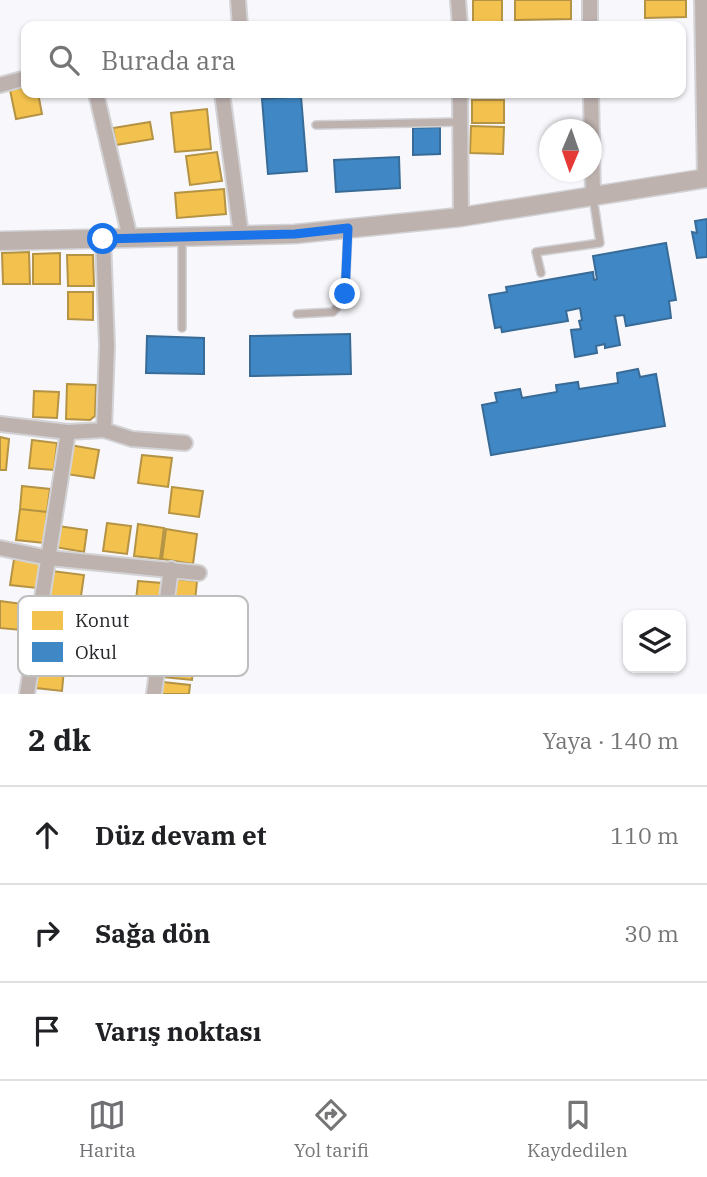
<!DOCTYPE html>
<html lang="tr">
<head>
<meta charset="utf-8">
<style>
	:root { --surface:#fff; --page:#f2f2f2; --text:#202124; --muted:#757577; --line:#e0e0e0; --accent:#707074 }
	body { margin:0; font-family:"IBM Plex Serif",serif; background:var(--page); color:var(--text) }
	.controls { position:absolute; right:21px; bottom:21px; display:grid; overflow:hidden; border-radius:14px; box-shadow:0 2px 5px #0004 }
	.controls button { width:63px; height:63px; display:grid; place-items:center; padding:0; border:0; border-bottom:2px solid var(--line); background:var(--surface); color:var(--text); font:35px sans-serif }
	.compass { position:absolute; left:539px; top:119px; width:63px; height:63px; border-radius:50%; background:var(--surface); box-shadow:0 2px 5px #0004; rotate:182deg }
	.stop { position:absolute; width:21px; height:21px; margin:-16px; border:5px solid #1a73e8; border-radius:50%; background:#fff }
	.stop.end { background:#1a73e8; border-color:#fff; box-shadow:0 2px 7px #0008 }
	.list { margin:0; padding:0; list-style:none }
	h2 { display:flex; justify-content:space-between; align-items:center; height:91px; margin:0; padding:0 28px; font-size:30px }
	h2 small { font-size:23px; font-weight:400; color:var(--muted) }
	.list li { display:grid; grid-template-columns:46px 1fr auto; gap:21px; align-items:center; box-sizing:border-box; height:98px; padding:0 28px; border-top:2px solid var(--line) }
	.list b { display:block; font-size:26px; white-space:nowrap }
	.list em { font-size:23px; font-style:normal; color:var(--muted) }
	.icon { flex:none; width:38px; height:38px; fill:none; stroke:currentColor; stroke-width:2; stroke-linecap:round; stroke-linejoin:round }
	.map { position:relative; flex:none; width:707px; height:694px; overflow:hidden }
	.search { position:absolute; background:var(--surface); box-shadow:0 2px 5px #0004; left:21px; right:21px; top:21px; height:77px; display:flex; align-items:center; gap:18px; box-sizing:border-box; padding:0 24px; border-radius:14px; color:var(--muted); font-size:26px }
	.sheet { height:385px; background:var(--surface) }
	nav { display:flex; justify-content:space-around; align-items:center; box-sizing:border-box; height:98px; border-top:2px solid var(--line); background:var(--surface); font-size:19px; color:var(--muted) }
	nav a { display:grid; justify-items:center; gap:4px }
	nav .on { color:var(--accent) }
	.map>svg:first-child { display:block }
	.homes { fill:#f2c14e; stroke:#b59344; stroke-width:2 }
	.schools { fill:#3f88c5; stroke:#386b97; stroke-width:2 }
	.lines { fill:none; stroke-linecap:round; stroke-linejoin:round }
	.service-casing { stroke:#d3d3d6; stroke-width:10 }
	.minor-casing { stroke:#d3d3d6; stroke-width:18 }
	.tertiary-casing { stroke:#d3d3d6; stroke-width:21 }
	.service { stroke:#beb2af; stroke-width:7 }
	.minor { stroke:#beb2af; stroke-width:14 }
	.tertiary { stroke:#beb2af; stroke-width:18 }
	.route { stroke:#1a73e8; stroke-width:9 }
	.key { fill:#fff; stroke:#bebebf; stroke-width:2 }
	.key-label { font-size:19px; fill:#27272b }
</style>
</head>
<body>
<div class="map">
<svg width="707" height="694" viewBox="0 0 707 694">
	<rect width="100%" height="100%" fill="#f8f8fc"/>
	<path class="homes" d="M473 0H502V26H473Z
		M515 0H571V19L515 20Z
		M645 0H686V17L645 18Z
		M26 87V93H38L42 114 16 119 10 90Z
		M472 100H504V123H472Z
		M207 109 211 149 175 152 171 113Z
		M150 122 153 139 116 145 113 128Z
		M471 126 504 127 503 154 470 153Z
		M217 152 222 181 190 185 186 156Z
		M224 189 226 214 177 218 175 193Z
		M29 252 30 284H3L2 253Z
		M60 253V284H33V254Z
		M67 255H93L94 286H68Z
		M68 292H93V320L68 319Z
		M67 384 96 385 95 416 90 420 66 419Z
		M34 391 59 392 57 418 33 417Z
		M0 437 9 439 6 470H0Z
		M32 440 57 443 54 470 29 468Z
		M70 445 99 450 94 478 66 474Z
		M142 455 172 458 168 487 138 483Z
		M22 486 50 489 47 512 20 509Z
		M172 487 203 491 199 517 169 513Z
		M20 509 47 512 44 543 16 540Z
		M107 523 131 526 127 554 103 551Z
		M138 524 164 528 160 559 134 556Z
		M58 526 87 530 84 552 55 547Z
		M166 529 197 534 193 564 162 559Z
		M14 559 40 562 37 588 10 585Z
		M52 571 84 575 80 603 49 599Z
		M174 579 197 581 194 611 172 609Z
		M138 581 162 583 159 612 135 610Z
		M0 601 23 604 21 630 0 628Z
		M165 656 194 659 192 680 163 677Z
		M38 667 64 669 62 691 36 688Z
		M163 682 190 685 189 694H161Z"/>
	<path class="schools" d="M301 96 307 171 268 174 262 99Z
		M440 127V154L413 155V128Z
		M399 157 400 188 336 192 334 160Z
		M707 219V257L697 258 692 232 697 233 695 221Z
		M666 243 676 300 669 301 671 318 626 326 624 315 615 316 620 345 605 348V344L596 346 597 353 575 357 571 330 581 329 579 321 582 320 580 308 566 311 568 321 502 332 501 327 495 328 489 295 507 292 506 287 593 272 594 280 597 279 593 256Z
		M350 334 351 374 250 376V336Z
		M147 336 204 338V374L146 373Z
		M638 369 640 377 656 374 665 426 491 455 482 405 497 402 495 393 520 389 522 398 557 392 556 385 578 382 579 389 618 383 617 373Z"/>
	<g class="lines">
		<g class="service-casing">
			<path id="service" d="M316 125 460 122
				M182 237V328
				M541 273 536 252 600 243 593 197
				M297 314 333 312 341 303 345 294 348 229"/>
		</g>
		<g class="minor-casing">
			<path id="minor" d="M238 0 240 26
				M458 0 460 26
				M590 0V26
				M702 0 705 179
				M0 85 26 78
				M96 93 130 238
				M222 93 241 235
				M460 93 461 217
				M591 93 593 196
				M103 239 107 346 104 430
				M0 424 68 432 104 430 132 439 185 443
				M0 548 49 558 199 573
				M27 694 68 432
				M154 694 171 569"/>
		</g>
		<g class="tertiary-casing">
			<path id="tertiary" d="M0 241 295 234 461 217 707 178"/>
		</g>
		<use href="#service" class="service"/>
		<use href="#minor" class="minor"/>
		<use href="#tertiary" class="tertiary"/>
	</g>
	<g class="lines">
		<path class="route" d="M103 239 295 234 348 228 345 294"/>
	</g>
	<rect x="18" y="596" width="230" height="80" rx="10" class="key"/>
	<rect x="32" y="611" width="31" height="19" fill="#f2c14e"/>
	<rect x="32" y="642" width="31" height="20" fill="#3f88c5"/>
	<g class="key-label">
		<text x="75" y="627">Konut</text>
		<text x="75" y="659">Okul</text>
	</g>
</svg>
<div class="controls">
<button><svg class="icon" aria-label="layers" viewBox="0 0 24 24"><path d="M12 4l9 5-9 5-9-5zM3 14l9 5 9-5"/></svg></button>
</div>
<svg class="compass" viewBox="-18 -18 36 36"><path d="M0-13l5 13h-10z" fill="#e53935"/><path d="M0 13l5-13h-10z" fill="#757577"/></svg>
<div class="stop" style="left:103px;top:239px"></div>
<div class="stop end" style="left:345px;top:294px"></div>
<div class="search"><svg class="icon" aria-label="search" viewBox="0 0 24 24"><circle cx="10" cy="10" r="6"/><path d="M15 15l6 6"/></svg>Burada ara</div>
</div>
<section class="sheet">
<h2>2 dk<small>Yaya · 140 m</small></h2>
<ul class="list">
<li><svg class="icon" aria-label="ahead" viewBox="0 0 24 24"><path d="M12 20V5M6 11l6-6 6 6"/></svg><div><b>Düz devam et</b></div><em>110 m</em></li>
<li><svg class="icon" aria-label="right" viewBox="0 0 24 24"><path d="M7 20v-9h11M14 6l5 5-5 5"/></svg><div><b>Sağa dön</b></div><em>30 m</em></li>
<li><svg class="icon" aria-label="arrive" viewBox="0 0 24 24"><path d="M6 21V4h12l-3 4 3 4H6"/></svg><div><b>Varış noktası</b></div></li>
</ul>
</section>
<nav>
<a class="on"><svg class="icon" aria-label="map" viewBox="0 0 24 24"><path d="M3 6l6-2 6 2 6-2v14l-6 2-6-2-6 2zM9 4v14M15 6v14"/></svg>Harita</a>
<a><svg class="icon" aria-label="directions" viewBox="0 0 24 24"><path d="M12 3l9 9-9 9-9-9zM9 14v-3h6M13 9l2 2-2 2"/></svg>Yol tarifi</a>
<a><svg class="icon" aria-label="saved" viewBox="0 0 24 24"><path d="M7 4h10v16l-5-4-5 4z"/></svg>Kaydedilen</a>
</nav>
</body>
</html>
